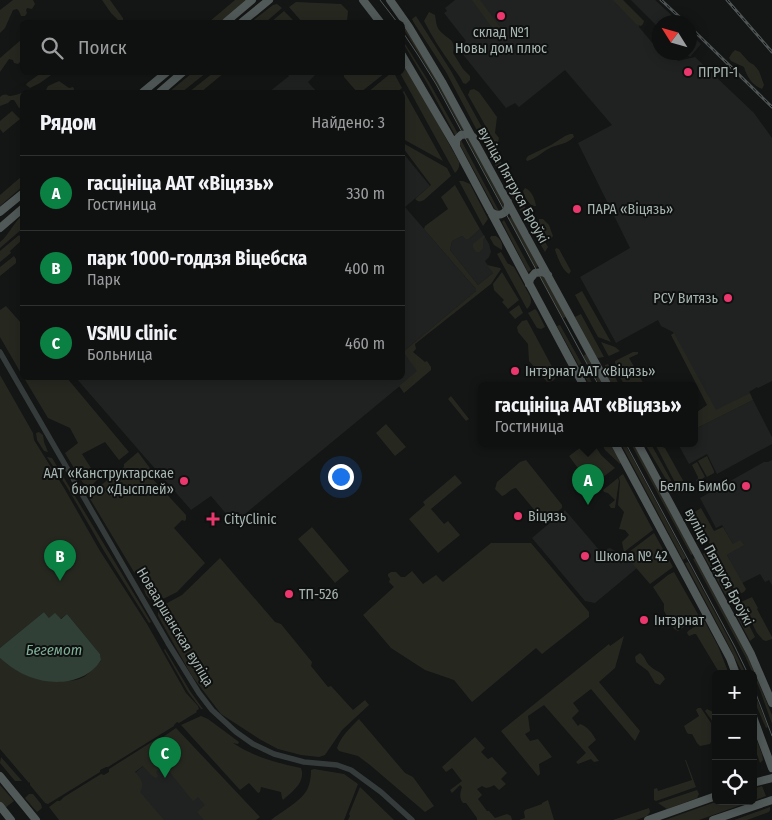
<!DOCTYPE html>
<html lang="ru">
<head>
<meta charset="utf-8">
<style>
	:root { --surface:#0f1010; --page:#181919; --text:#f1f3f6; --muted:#9b9d9f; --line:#2f3030; --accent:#0b8043 }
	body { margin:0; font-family:"Fira Sans Condensed",sans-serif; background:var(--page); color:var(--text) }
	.controls { position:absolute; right:15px; bottom:15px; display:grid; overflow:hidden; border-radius:8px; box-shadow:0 2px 12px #0003 }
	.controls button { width:45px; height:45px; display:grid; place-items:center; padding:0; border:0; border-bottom:1px solid var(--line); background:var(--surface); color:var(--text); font:25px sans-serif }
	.compass { position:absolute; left:652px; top:15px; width:45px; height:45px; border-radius:50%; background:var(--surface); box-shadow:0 2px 12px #0003; rotate:307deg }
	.you { position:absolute; left:340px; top:476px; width:18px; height:18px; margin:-12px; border:4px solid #fff; border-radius:50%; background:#1a73e8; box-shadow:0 0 0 8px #1a73e833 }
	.badge { display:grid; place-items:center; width:32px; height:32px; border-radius:50%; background:var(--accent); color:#fff; font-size:16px; font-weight:700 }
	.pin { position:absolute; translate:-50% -41px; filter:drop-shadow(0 1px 2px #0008) }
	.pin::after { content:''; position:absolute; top:26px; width:18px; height:15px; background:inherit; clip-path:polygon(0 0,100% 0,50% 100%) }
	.popup { position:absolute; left:478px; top:382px; width:220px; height:65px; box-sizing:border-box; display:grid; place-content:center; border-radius:8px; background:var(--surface); filter:drop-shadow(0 1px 4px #0005); font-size:16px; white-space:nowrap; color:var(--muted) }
	.popup b { font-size:19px; color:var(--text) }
	.popup::after { content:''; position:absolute; left:50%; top:100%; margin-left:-10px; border:10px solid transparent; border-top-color:var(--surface) }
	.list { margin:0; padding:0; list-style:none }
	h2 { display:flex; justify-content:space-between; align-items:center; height:65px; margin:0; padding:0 20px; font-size:21px }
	h2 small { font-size:16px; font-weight:400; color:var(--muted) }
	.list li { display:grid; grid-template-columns:32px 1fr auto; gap:15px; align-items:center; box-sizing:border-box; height:75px; padding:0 20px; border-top:1px solid var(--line) }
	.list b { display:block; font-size:19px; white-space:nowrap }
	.list p { margin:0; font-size:16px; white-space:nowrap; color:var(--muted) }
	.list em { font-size:16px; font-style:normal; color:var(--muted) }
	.icon { flex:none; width:28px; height:28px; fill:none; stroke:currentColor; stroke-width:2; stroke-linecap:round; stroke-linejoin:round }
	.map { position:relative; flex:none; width:772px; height:820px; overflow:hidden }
	.search { position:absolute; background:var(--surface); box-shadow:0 2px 12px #0003; left:20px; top:20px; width:385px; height:55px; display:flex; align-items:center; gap:12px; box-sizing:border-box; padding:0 18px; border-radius:8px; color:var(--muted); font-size:19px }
	.panel { position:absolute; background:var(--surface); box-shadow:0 2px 12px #0003; left:20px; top:90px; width:385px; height:290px; border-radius:8px }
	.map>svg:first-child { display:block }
	.built { fill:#202222 }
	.green { fill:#262820 }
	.water { fill:#304037 }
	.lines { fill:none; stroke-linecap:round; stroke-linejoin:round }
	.minor { stroke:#353a3a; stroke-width:5.5 }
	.major { stroke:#515958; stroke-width:8 }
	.tram { stroke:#4e5554; stroke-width:1 }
	.rail-casing { stroke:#4e5554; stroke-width:3 }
	.rail { stroke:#0f1010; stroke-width:1; stroke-dasharray:4; stroke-linecap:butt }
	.poi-dot { fill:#eb376d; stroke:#0f1010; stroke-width:2 }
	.labels { text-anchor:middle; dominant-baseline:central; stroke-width:4; stroke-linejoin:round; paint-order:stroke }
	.poi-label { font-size:14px; fill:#a6b5b1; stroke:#0f1010; text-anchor:start }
	.street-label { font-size:14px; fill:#a6b5b1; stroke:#0f1010 }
	.water-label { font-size:15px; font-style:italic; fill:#7eaf97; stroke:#0f1010 }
</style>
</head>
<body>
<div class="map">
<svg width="772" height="820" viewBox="0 0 772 820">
	<rect width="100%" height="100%" fill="#141515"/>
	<path class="built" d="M455 0H620L640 23 639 27 655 46 659 43 660 52 670 53 678 61 695 57 754 113 772 138V381L758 388 757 387 749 392 750 393 716 411 673 332 661 326 658 320 616 343 580 277 630 248 578 143 612 125 565 70 519 107 515 103 506 108 461 52 466 48 463 44 466 41 444 13 447 11 445 8Z
		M631 0H655L679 22H660L659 28Z
		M690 33 701 44 690 57 685 53 690 52Z
		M287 73H315L316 74 308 82 317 92H269L289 76Z
		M403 153 430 186 405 207 476 289V291L403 352 418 371 234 523 211 496 191 510 76 378H402Z
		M480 229 489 244 491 252 489 257 485 261 493 273 478 285 450 250 452 241 462 236 469 239Z
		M753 400 772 437V444L717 474 707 454 689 464 678 444H694V432L696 431 695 429Z
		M772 460V585L769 580 765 582 760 574 742 583 727 555 743 545 733 544 722 525 716 528 700 498 764 462H768Z
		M565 510 600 551 610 548 630 560 637 568 595 603 585 601 532 538Z
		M172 742 237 820H155L123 783Z"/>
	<path class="green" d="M13 0H33L35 4 32 9 27 8 26 10 27 13 25 16H21L19 11 17 9 13 10 5 28 0 33V10Z
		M102 0H110L123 18V22H120L111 13Z
		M235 0H249L222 22H209Z
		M472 0H480L506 35 508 39 504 41 499 37Z
		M613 0H623L644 21 643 24 641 26 636 24Z
		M296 2 341 4 348 11 347 22H302L289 7Z
		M277 4 282 8 266 22H251L273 5Z
		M284 11 295 22H271Z
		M429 12 435 15C436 20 436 27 440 31 448 40 456 38 453 53L463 69 470 76V80L466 84 463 83C460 76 456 72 452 66 442 52 432 37 424 21Z
		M416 16 451 71 507 173 502 175 499 172 446 72 414 23 412 19Z
		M403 25 436 78 465 132H463L434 79 403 28Z
		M22 39V60L18 64 14 63 13 60 9 59 0 72V58Z
		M402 39 429 82 458 134 456 137 427 83 403 43Z
		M735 50 740 52 749 62 754 65 759 71 764 85 762 89C752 85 747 77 744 67L731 61 729 58 732 53Z
		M403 61 459 162C460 167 458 170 455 173L400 73 402 72Z
		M41 73H54L40 83 30 88 26 85 27 83Z
		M192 73H206L182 92H169Z
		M213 73H224L201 92H189Z
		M344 73V72L385 73 361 92H357L344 77Z
		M391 73H394L402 88 397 92H368Z
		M59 81 69 88 73 87 74 89 73 92H47L46 90 48 86Z
		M474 89 479 92 497 117 495 133 499 138 498 142 494 141 468 95 470 90Z
		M29 91 35 92H22V107L19 108 14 100H11L8 103 0 106V97C4 94 5 94 9 96 16 96 22 92 29 91Z
		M404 91 443 161 403 139 402 93Z
		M12 111 20 119 3 133 0 129V121Z
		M570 134H573L574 137C567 144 560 144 552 147 543 151 536 159 527 161L526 159 528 156 551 145 565 136Z
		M466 138 470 139 505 204 504 208Z
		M461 140 499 211 495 209 459 143Z
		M403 143 447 168 451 176 424 200C420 202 418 202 415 199L431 185 403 148Z
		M22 176V187L0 206V195Z
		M509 179 548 247 545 252 511 195 508 189Z
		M459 181H463L470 184 488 219 483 226Z
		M455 185 480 229 469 239H466L462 236 452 241 450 250 478 285 493 273 487 265 500 268 501 269 491 284 415 344 416 349 413 352 425 362 427 361 431 367V370L404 393 399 386 417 371 403 352 476 291V289L424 229 425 226 448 209 441 197Z
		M525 188C532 191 535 199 536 206H534C528 204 525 197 523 191Z
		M22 216V229L0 248V242C9 235 13 223 22 216Z
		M512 217 538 266 536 268 508 218Z
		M539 219H543L549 225 553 236 551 239 548 238 539 223Z
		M504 220 531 270 528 272 502 222Z
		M19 235 22 238V240L10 251 11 253 0 262V251Z
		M484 235 485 237 483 239V248L479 252H476L473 247V244Z
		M491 236H496C501 239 503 244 502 250L494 245 490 238Z
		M556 248 559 249 571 271 569 274C562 270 558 258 555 250Z
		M501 252 508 264H509L514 267 530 296C532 302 531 305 527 309L497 254Z
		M14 256 16 259V263L0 276V267Z
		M502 272 519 300 508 309 502 302 504 300 494 290 493 284Z
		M540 276H544L566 317 563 318Z
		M582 291 611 342 598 337 575 295Z
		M519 305 523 313 515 319 509 312Z
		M6 306 22 324V375L0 337V310Z
		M535 309 537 311 545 327 541 329 537 328 528 313Z
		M581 314 604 357 598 358 596 356 575 317Z
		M527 320 557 376 553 381 547 382 529 361 528 344 518 332 517 327 522 321Z
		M560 325 594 386H590L557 326Z
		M674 333 716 410 750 393 753 400 695 429 696 431 694 432V414L707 405 671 335Z
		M601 342 615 347 620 351 609 356 608 355Z
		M633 352H638V354L629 358 645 386H625L616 370 615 361Z
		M586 354 604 386H600L583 356Z
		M608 364 620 386H613C609 380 603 373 605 365Z
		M0 375 33 433 34 440 64 488 100 551 147 624 186 693 198 706 199 709 196 711 197 712 179 723 177 722 174 725V726L108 767H106L100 770V772L48 804 45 803 30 785V782L29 783 0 749V658C19 674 39 683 65 681 71 681 78 680 84 677 90 673 95 666 101 661L100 654 67 614 60 619 49 618 44 612 0 648Z
		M24 378H67L129 452 119 460 105 442 82 454 98 479 90 487 83 483 65 453 78 443 70 428 48 418Z
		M451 396 469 419 466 421 448 399Z
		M386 424 406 447 395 456 376 433Z
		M39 432 43 435 44 442 48 452 44 451 37 440 36 433Z
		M583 444H594L601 455 615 468 591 486 569 456 581 447Z
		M602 444H610L621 463 620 464 605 450Z
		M621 444H625L686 558 683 560Z
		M631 444H634L693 554 691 555Z
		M645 444H651L677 491 670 486Z
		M655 444 665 448 685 484 688 483C687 487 686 492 680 492Z
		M138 452 152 471 149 475 186 515V519L185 521 182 520 174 528 205 563 177 592 157 602C139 597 147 585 140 573L136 574 134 572 89 497 91 493 124 467V464Z
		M707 456 714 471V473L707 477 698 461Z
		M47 457 52 458 151 622 149 623 104 551 67 487Z
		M526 460 562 505V508L547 520 541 518 516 488C511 488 507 495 502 496L495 489 497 482 520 462Z
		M697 462 705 477 697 482 696 480 698 479V477L692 465Z
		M623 474 653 530 624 552 622 542 629 535 625 530 619 529 624 512 618 505 620 482 619 477Z
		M455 475 462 483 431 509 444 524 448 521 460 535 438 553 409 519 425 505 423 502Z
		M618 478 619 481 615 508H611L609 505 615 500 608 493 604 492 603 490Z
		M701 508 714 531 723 527 733 544 740 540 744 545 727 555 746 589 744 592 737 595 693 513Z
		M312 527 349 571 335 583 298 539Z
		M654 533 673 567 650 584 625 555Z
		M491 543H531L589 612V617L542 654 536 648 472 702 454 680 425 670 391 648 363 615 394 587 389 582 390 579 388 576V574L391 572H396L401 577H405L412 571 423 584 436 575 443 582Z
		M709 550 735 597H729L725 594 703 554Z
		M220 558 275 622 281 624 312 662 311 666 328 687 331 686 353 710 365 700 369 705 342 730 325 755 319 757 301 755 278 749 261 740 221 714 192 676 158 616V608L182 595Z
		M695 558 748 657 772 715V724L760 690 746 658 693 559Z
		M688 562 730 641 746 674H743L727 642 685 563Z
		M674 572 699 616 678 631 674 629 664 611V604L653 587 668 575Z
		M752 597 758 608 757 609 772 637V639L766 641 763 640 757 633 741 602Z
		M739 605 755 637 750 641 735 613Z
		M702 622H705L718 646 729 674H720L696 634H694L689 636 687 633 688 631Z
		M624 636 615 668 599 682 640 731 635 741 591 689 573 703 579 711 572 718 578 726 580 724C587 726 593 734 596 740L588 747 599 761 594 762 591 759 578 764 576 762 586 753 544 705 528 716 530 731 525 734 530 741 538 739 552 757 539 764 540 774 538 776 501 731 609 644 610 646Z
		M165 649 190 691 203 709H201L188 692 164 650Z
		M640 653C646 657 645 662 650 666 656 672 662 671 665 679L660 685 655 683 648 671 636 662 635 657 637 655Z
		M753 690 768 727 766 728 753 698Z
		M698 708H701L711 723V742L710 744 700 746 697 743 692 734H689L687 733 684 726 699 716 696 710Z
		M707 709 713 712 716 710V728L713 734V722L705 711Z
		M201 716 208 719 239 742 238 744 233 743C254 757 277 763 301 768 306 782 293 791 283 800L282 798 281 792 261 787 260 792 258 793 249 783 240 790 181 725Z
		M359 719 405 773 413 777 434 806 425 812 370 765 358 756 339 751 337 748C341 736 350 728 359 719Z
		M176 728 260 817 256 820H204L197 812 205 805 198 797 193 801 164 765 156 772 158 776 156 778 151 775 143 766 135 772C141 779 145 784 140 792L164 820H59L49 807 57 801H60L64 797 101 774 104 775 109 772V769L158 738 160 739Z
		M753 731 762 754 763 760 760 763 753 743Z
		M475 737 485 748 481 752 488 759 492 757 507 773 501 779 506 784 499 790 494 785C489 788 486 789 482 786L477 789 482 795 478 799 487 811H489L495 818 507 814 511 816 512 820H477V818L466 803H463C459 798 460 793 462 787L460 785 452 793 450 790 462 781 452 768 446 772 442 767Z
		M1 757 22 781H15L0 763Z
		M685 760H686L696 787 656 801 654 800V789L657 788 658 791 692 780Z
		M314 769 344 774 358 784 344 820H271C281 812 301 801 307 790 310 784 311 777 311 770Z
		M0 785 14 801 5 808 0 802Z
		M762 786 766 796 753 801V789Z
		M360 787 394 820H348L350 816 349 814Z
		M697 790 699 794 697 798 667 809 658 803Z
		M29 794H33L41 804 42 808 37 812 25 798Z
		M548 800 554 820H519L525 818 524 812 525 810 542 804V803Z
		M718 801H752L699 820H665Z
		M770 807V810L769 812 747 820H734Z
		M649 808 650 812 647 816 636 820H613Z"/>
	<path class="water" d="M44 612 49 618 55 613 61 619 67 614 100 654 101 660C86 684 54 686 30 677 19 673 9 666 0 658V648Z"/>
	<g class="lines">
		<path class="minor" d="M0 352 168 643 199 693 212 710 236 732 253 744 274 754 304 762 337 765 351 770 381 792 412 820"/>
		<path class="major" d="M363 0 380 22
			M390 0 409 27 442 82 608 386
			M226 22 252 0
			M242 22 269 0
			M402 55 456 147 584 386
			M143 92 167 72
			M160 92 183 72
			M456 147V140L461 135 469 134 473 137
			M0 212 22 194
			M491 212C500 218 509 213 508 202
			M0 228 22 209
			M529 284 530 279 535 273 543 272 548 275
			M615 444 707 615 730 658 736 674
			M638 444 751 654 772 703
			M753 717 772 768
			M0 776 36 820
			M753 783 772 778
			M0 806 11 820
			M648 820 716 796
			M713 820 772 800"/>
		<path class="tram" d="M380 0 397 22
			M402 31 418 55 436 84 599 386
			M626 444 735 647 748 674
			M753 686 772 736"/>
		<g class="rail-casing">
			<path id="rail" d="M661 0 685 22
				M727 0 772 52
				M690 27 772 107"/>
		</g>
		<use href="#rail" class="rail"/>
	</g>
	<g class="poi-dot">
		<circle cx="501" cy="16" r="5"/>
		<circle cx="688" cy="72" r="5"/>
		<circle cx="577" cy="209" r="5"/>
		<circle cx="728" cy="298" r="5"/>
		<circle cx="515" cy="371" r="5"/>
		<circle cx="184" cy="481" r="5"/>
		<circle cx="746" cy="486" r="5"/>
		<circle cx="518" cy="516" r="5"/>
		<path d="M210.5 511.5h5v5h5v5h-5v5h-5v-5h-5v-5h5z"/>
		<circle cx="585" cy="556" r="5"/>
		<circle cx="289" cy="594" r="5"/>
		<circle cx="644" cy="620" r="5"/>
	</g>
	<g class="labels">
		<g class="poi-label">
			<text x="501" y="32" text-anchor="middle">склад №1<tspan x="501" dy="16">Новы дом плюс</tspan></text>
			<text x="698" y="72">ПГРП-1</text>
			<text x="587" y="209">ПАРА «Віцязь»</text>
			<text x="718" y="298" text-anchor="end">РСУ Витязь</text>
			<text x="525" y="371">Інтэрнат ААТ «Віцязь»</text>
			<text x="174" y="473" text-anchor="end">ААТ «Канструктарскае<tspan x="174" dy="16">бюро «Дысплей»</tspan></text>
			<text x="736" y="486" text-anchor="end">Белль Бимбо</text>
			<text x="528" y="516">Віцязь</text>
			<text x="224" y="519">CityClinic</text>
			<text x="595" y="556">Школа № 42</text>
			<text x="299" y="594">ТП-526</text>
			<text x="654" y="620">Інтэрнат</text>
		</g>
		<g class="street-label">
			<text transform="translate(513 185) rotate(61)">вуліца Пятруся Броўкі</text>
			<text transform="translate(719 567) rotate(62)">вуліца Пятруся Броўкі</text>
			<text transform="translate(175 627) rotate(59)">Новааршанская вуліца</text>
		</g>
		<g class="water-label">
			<text x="54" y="650">Бегемот</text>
		</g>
	</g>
</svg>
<div class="controls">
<button>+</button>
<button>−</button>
<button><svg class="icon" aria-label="locate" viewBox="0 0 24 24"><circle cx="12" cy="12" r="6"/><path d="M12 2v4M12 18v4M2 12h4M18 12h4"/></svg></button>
</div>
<svg class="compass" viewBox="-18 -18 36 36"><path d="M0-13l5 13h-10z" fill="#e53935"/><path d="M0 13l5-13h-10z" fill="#9b9d9f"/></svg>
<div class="you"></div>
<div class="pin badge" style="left:588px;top:505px">A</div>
<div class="popup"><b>гасцініца ААТ «Віцязь»</b>Гостиница</div>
<div class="pin badge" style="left:60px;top:581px">B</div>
<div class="pin badge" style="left:165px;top:778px">C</div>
<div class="search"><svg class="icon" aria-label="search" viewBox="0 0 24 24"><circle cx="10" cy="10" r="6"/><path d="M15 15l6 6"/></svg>Поиск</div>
<section class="panel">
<h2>Рядом<small>Найдено: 3</small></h2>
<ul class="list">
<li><span class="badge">A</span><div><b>гасцініца ААТ «Віцязь»</b><p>Гостиница</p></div><em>330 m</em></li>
<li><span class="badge">B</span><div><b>парк 1000-годдзя Віцебска</b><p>Парк</p></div><em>400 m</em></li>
<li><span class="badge">C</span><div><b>VSMU clinic</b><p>Больница</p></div><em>460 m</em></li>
</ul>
</section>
</div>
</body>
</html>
